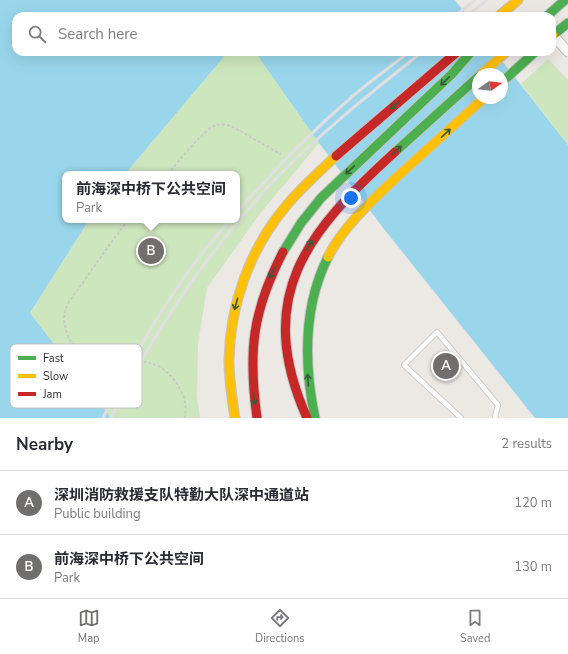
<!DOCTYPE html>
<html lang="en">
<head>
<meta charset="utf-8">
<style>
	:root { --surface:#fff; --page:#f2f2f3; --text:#2b2b33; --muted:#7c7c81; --line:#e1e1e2; --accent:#706f6e }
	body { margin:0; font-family:"Nunito Sans","Noto Sans SC",sans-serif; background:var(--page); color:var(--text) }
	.compass { position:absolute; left:472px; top:68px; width:36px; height:36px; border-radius:50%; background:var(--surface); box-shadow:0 4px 16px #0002; rotate:75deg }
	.you { position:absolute; left:351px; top:198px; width:14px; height:14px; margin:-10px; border:3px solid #fff; border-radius:50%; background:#1a73e8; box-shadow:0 0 0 6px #1a73e833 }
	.badge { display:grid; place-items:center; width:26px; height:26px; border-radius:50%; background:var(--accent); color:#fff; font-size:13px; font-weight:700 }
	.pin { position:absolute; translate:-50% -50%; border:2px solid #fff; box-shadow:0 1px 4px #0006 }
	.popup { position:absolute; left:62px; top:171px; width:178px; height:52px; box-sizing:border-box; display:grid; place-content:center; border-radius:8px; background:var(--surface); filter:drop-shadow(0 1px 3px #0005); font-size:13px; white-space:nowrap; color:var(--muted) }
	.popup b { font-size:15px; color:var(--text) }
	.popup::after { content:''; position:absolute; left:50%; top:100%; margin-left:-8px; border:8px solid transparent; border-top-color:var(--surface) }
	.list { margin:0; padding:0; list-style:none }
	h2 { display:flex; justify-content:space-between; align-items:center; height:52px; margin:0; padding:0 16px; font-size:17px }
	h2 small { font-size:13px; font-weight:400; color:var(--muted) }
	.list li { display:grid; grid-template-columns:26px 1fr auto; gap:12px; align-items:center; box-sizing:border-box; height:64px; padding:0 16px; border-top:1px solid var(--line) }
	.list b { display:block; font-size:15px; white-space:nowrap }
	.list p { margin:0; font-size:13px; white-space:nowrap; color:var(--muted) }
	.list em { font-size:13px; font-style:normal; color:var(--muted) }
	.icon { flex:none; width:22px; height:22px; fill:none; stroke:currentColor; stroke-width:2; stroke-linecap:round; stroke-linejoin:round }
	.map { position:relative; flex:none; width:568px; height:418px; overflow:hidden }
	.search { position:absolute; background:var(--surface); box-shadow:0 4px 16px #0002; left:12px; right:12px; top:12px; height:44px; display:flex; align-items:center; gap:10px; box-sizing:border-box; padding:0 14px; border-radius:12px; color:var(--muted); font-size:15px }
	.sheet { height:180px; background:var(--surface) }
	nav { display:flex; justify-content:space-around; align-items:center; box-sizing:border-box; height:56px; border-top:1px solid var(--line); background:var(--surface); font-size:11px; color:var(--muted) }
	nav a { display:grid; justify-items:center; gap:2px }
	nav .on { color:var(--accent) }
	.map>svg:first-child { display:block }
	.green { fill:#cee6be }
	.water { fill:#99d6ec; fill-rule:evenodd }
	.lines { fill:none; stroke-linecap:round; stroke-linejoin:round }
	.lane-casing { stroke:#c5c4c5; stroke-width:6 }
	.street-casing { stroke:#c5c4c5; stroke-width:11 }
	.fast-casing { stroke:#c5c4c5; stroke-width:11 }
	.slow-casing { stroke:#c5c4c5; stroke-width:11 }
	.jam-casing { stroke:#c5c4c5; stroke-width:11 }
	.path { stroke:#c9c9c8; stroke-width:2; stroke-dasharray:3 2; stroke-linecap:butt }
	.lane { stroke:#fcfcfb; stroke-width:4.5 }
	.street { stroke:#fcfcfb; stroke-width:9 }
	.fast { stroke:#4caf50; stroke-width:9 }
	.slow { stroke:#ffc107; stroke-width:9 }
	.jam { stroke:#c62828; stroke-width:9 }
	.rail { stroke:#dfdfe1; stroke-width:3 }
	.oneway { stroke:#385b3a }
	.key { fill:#fff; stroke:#c0c0c0; stroke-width:1 }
	.key-label { font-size:11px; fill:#2e2e2e }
</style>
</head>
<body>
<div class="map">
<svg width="568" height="418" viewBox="0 0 568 418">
	<rect width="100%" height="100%" fill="#ece8e4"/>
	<path class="green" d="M228 52H255L319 143 259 215 207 288 198 344 197 396 200 418H111L30 313 89 220H237V174H125Z
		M548 59 568 80V145L521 84Z"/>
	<path class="water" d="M0 0H455L467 16H16V52H228L125 174H65V220H89L30 313 111 418H0Z
		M255 52H495L568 145V418H535L384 229 319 143ZM478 74H502V98H478Z"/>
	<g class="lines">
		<g class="lane-casing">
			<path id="lane" d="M461 418 404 365 437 332 498 405 495 417 496 418"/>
		</g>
		<g class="street-casing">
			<path id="street" d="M553 35 568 52"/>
		</g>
		<g class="fast-casing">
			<path id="fast" d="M547 16 565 0
				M553 35 568 23
				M502 82 535 52
				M395 152 478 77
				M283 252 301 223 321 198 452 74 471 52
				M315 418C304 365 303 307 328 257"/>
		</g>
		<g class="slow-casing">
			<path id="slow" d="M499 16 518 0
				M552 36 553 35
				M482 74 506 52
				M328 257C344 225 373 200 398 176 427 150 455 124 484 98
				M235 418C232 399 229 380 229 360 230 304 250 249 286 206 301 188 319 172 336 156"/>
		</g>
		<g class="jam-casing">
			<path id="jam" d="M336 156 457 52
				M257 418C248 352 252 312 283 252
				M307 418C253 296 307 232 395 152"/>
		</g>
		<path class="path" d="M168 174C178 162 203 130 216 125 221 123 226 125 231 126L281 154
			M128 220C112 241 97 262 82 284 77 291 70 299 67 306 63 314 64 323 66 330 76 371 135 351 162 368 167 372 171 376 175 381 179 387 184 395 185 403 186 407 185 413 185 418"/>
		<use href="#lane" class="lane"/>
		<use href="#street" class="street"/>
		<use href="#fast" class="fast"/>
		<use href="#slow" class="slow"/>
		<use href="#jam" class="jam"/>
		<path class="rail" d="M455 16 475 0
			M467 16 487 0
			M237 212C273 171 312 131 354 95 372 80 391 66 409 52
			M103 418C137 347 177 279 230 220
			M111 418C152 334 204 257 267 188 314 138 368 95 422 52"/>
	</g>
	<defs><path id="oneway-shaft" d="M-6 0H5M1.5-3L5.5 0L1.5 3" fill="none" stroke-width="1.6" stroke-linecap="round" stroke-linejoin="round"/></defs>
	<g class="oneway">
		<use href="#oneway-shaft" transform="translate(445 81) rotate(136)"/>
		<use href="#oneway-shaft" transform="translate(395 105) rotate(139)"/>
		<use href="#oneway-shaft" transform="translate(446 133) rotate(-43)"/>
		<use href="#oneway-shaft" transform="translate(397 150) rotate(-42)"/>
		<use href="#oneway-shaft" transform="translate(350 170) rotate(137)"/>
		<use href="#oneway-shaft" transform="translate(309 245) rotate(-57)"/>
		<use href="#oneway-shaft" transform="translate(272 273) rotate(113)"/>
		<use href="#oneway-shaft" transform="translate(236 304) rotate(105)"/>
		<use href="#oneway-shaft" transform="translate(308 380) rotate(-94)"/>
		<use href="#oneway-shaft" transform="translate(254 399) rotate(83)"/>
	</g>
	<rect x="10" y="344" width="132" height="64" rx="6" class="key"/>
	<rect x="18" y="356" width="18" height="4" fill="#4caf50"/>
	<rect x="18" y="374" width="18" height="4" fill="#ffc107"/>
	<rect x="18" y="392" width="18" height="4" fill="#c62828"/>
	<g class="key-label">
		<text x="43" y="362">Fast</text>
		<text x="43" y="380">Slow</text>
		<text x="43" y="398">Jam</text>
	</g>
</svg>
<svg class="compass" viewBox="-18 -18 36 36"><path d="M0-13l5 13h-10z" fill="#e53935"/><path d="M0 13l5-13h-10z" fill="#7c7c81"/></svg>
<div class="you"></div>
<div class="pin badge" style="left:446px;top:366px">A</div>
<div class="pin badge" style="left:151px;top:251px">B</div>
<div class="popup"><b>前海深中桥下公共空间</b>Park</div>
<div class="search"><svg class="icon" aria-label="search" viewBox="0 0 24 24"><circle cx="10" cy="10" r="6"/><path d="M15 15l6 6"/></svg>Search here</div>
</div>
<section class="sheet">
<h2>Nearby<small>2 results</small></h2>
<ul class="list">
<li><span class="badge">A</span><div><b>深圳消防救援支队特勤大队深中通道站</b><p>Public building</p></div><em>120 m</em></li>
<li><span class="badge">B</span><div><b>前海深中桥下公共空间</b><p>Park</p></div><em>130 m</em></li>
</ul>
</section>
<nav>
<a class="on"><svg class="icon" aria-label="map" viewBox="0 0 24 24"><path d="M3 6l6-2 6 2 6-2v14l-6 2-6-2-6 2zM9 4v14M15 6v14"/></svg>Map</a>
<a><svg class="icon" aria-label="directions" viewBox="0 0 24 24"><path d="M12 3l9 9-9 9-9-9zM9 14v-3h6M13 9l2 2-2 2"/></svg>Directions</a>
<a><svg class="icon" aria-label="saved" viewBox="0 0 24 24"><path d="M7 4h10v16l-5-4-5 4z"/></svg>Saved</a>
</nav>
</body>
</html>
